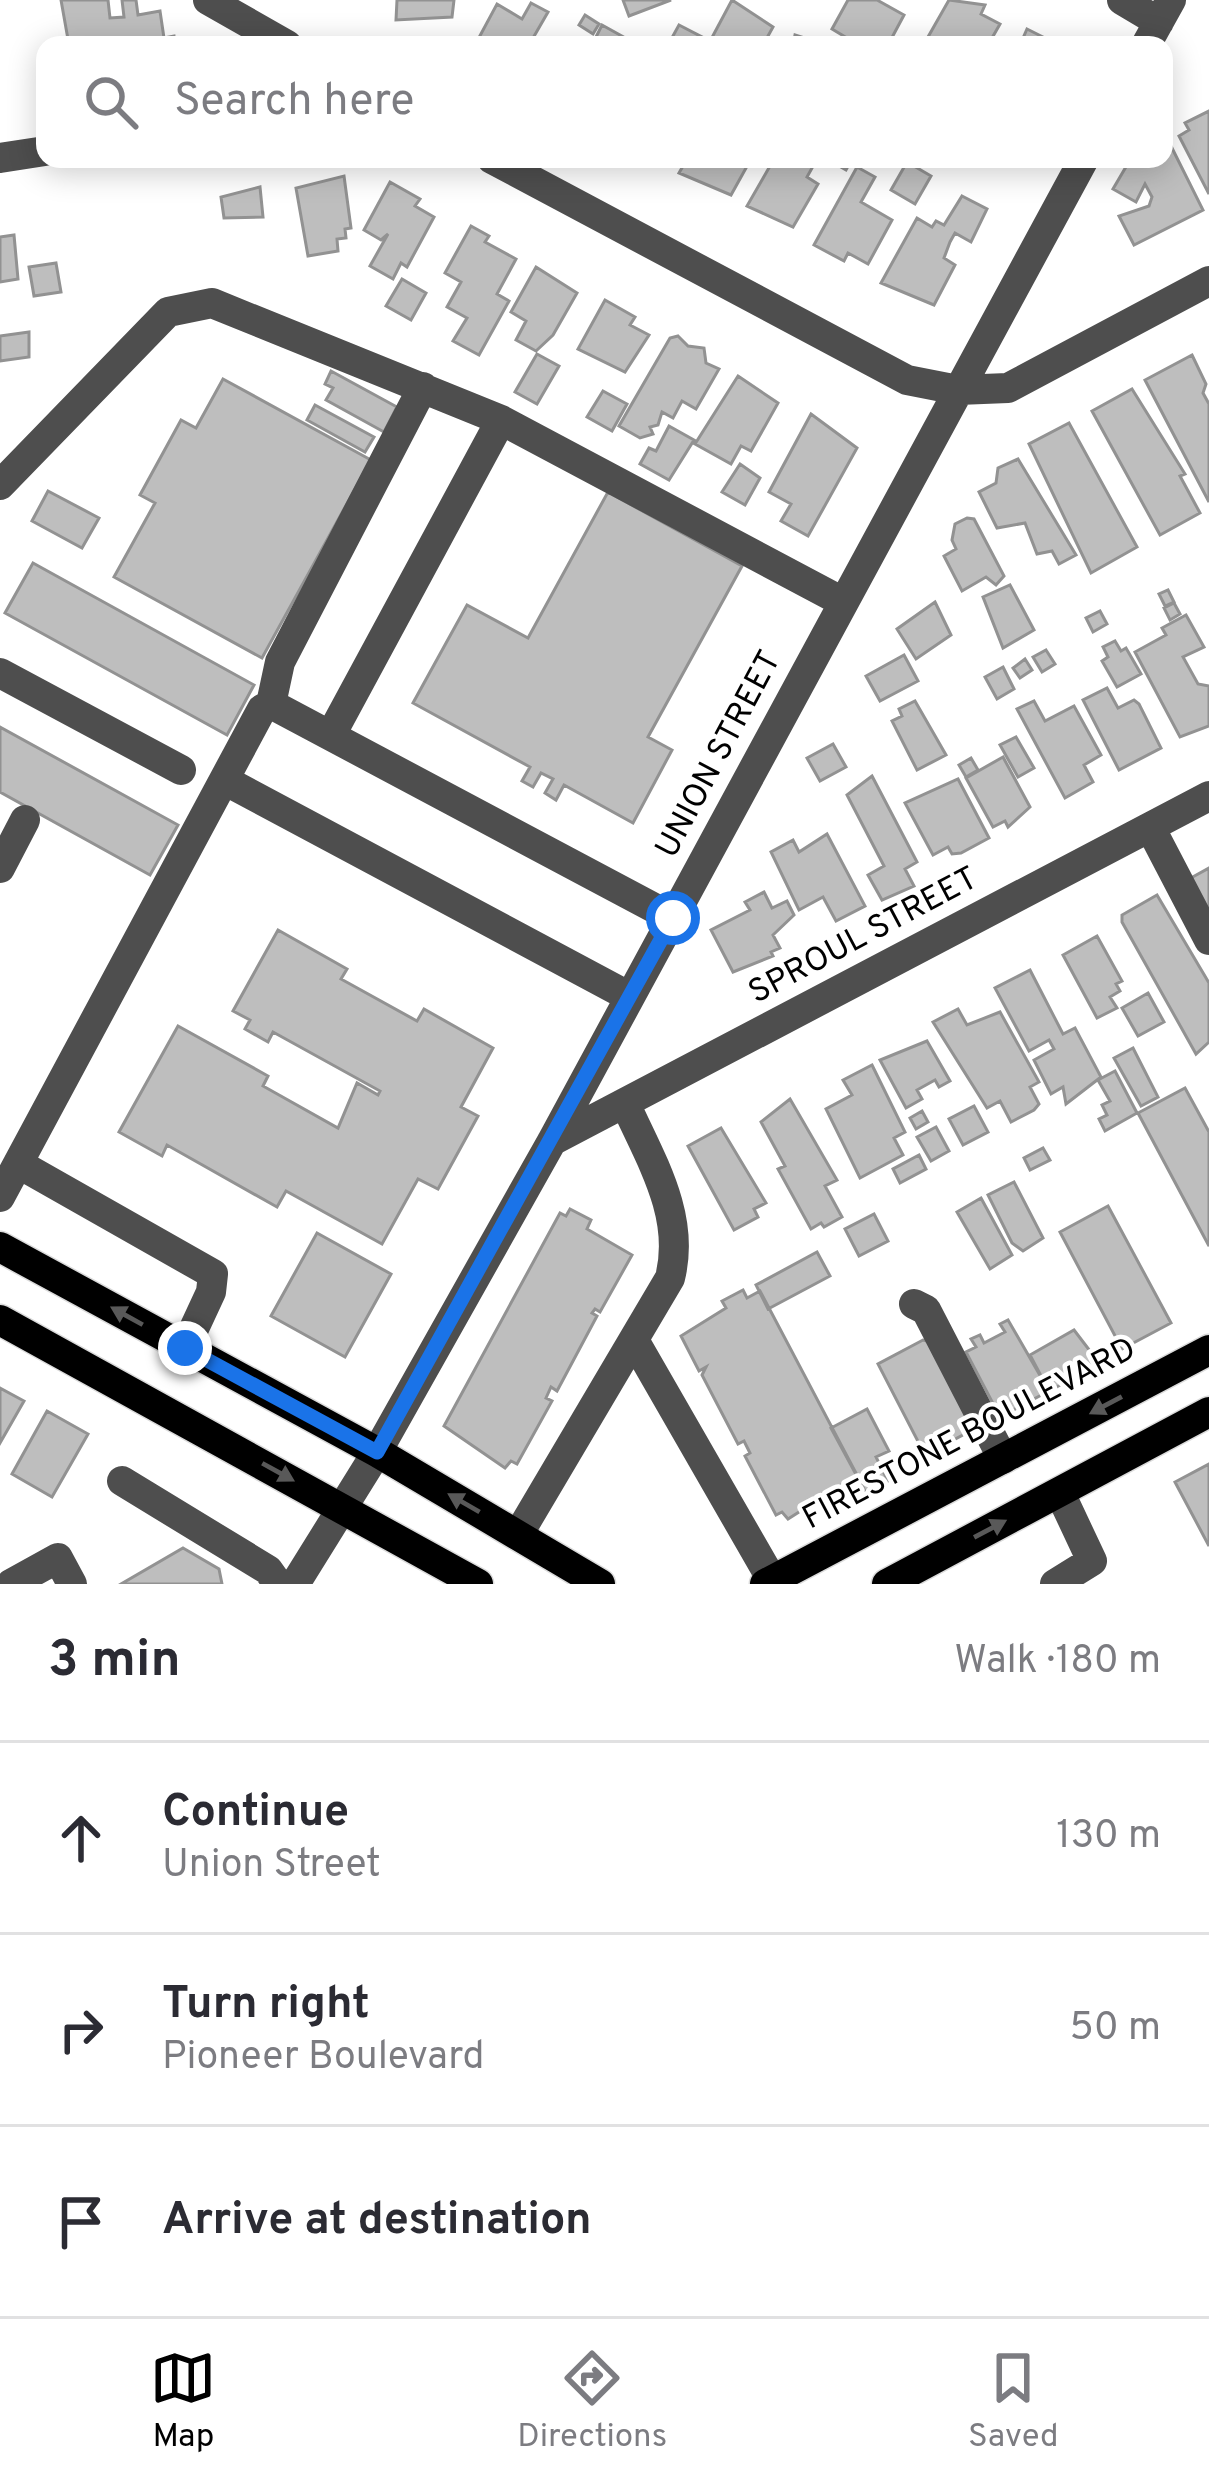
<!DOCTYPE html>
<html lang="en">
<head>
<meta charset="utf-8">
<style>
	:root { --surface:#fff; --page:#f2f2f3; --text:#2b2b33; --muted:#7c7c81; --line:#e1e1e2; --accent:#000 }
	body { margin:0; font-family:Overpass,sans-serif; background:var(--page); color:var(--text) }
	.stop { position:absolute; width:36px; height:36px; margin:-27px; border:9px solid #1a73e8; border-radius:50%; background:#fff }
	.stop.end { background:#1a73e8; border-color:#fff; box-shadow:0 3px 12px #0008 }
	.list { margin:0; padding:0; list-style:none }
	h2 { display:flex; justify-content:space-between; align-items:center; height:156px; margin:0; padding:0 48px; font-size:51px }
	h2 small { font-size:39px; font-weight:400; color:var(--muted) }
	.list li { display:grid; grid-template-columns:78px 1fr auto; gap:36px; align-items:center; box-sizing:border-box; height:192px; padding:0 48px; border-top:3px solid var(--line) }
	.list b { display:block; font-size:45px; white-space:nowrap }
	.list p { margin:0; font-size:39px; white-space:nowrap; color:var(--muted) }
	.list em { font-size:39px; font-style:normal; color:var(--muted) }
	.icon { flex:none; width:66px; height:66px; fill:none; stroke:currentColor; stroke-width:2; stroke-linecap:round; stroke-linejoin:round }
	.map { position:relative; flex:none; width:1209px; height:1584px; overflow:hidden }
	.search { position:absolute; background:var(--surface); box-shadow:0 6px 30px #0003; left:36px; right:36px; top:36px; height:132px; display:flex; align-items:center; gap:30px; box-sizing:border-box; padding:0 42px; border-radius:24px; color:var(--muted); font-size:45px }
	.sheet { height:732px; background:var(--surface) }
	nav { display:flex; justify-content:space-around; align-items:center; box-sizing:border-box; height:168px; border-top:3px solid var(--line); background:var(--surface); font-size:33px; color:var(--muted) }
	nav a { display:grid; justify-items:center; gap:6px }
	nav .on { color:var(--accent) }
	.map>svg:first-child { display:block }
	.building { fill:#bebebe; stroke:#929292; stroke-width:3 }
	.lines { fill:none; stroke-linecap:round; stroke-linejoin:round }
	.major-casing { stroke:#dbdbdb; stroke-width:33 }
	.minor { stroke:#4e4e4e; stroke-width:30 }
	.major { stroke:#000; stroke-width:30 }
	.oneway { fill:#595959 }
	.route { stroke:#1a73e8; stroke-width:15 }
	.labels { text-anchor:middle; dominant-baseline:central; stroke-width:9; stroke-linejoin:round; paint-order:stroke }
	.street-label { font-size:33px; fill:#000; stroke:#fff }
</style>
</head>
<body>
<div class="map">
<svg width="1209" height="1584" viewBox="0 0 1209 1584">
	<rect width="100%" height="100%" fill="#fff"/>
	<path class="building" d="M61 0H108L110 18 124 17 122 0H136L138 15 160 11 164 38 174 36 175 45H69Z
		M397 0H454L452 17 396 20Z
		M623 0H671L629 16Z
		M732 0 773 27 763 45H708Z
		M848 0H877L904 15 888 45H843L847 38 832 29Z
		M949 0 985 5 981 14 1000 24 988 45H942L928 37Z
		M531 3 548 12 529 45H475L497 4 522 19Z
		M585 15 599 24 593 34 579 25Z
		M602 25 638 45H592Z
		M679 25 702 37 698 45H668Z
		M1027 29 1059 45H1020Z
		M795 35 820 43 819 45H793Z
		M1209 111V194L1179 136 1189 130 1185 123Z
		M1168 140 1203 210 1134 245 1119 216 1149 206 1152 197 1145 184 1136 202 1113 189 1130 160 1164 159Z
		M687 159H751L731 195 679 173Z
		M817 159 807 177 818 184 793 227 747 206 774 159Z
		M827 159H852L846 170Z
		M907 162 931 176 915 204 891 190Z
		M857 167 875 177 861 202 892 220 868 264 848 253 844 261 814 245Z
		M344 176 351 228 345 229 346 238 337 239 338 251 308 256 296 188Z
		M390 182 420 199 415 206 434 217 407 267 401 263 393 279 370 266 388 234 381 240 364 230Z
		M260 187 263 217 224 218 221 197Z
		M962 196 987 209 971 242 955 233 950 242 944 258 955 265 934 305 881 283 917 218 932 227 936 221 944 225Z
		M471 226 489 236 485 242 516 259 497 294 509 301 479 355 453 341 467 318 447 307 461 282 445 273Z
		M14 235 18 279 0 282V237Z
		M56 263 61 292 34 296 29 267Z
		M536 267 577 293 553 335 536 351 516 340 526 321 511 312Z
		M402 279 426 293 411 320 386 306Z
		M605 300 635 317 630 325 649 335 625 372 578 349Z
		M29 332V357L0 361V336Z
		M678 336 688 346 704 348 706 363 719 369 696 409 682 401 673 418 662 412 658 425 650 427 653 434 640 438 619 426 670 338Z
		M537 354 559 366 537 404 515 392Z
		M1192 355 1206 384 1203 393 1209 404V502L1145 380Z
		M331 371 397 407 384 432 326 400 333 388 325 384Z
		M738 376 778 403 751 451 741 446 731 464 695 444Z
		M223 379 371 460 262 658 114 577 155 503 140 495 181 420 196 428Z
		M1132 389 1185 474 1180 476 1200 513 1160 535 1092 411Z
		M603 391 627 404 612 431 587 417Z
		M315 405 374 437 365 452 307 420Z
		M811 414 857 448 808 536 781 521 791 504 769 492Z
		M1069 423 1137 547 1091 573 1029 444Z
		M669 426 694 440 669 480 640 464 649 448 656 451Z
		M1018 459 1076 555 1059 564 1052 551 1037 554 1025 523 997 528 979 492 996 483 998 468Z
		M740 464 760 478 745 505 722 492Z
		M48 491 99 518 82 548 32 521Z
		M608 492 742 566 648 737 672 750 633 823 564 785 556 800 545 793 553 779 541 773 533 787 522 781 530 767 413 703 467 605 528 638Z
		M967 518 974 519 1004 576 996 585 986 577 962 591 944 556 956 549 952 540 955 524Z
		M33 563 254 685 227 735 5 613Z
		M1010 585 1034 630 1003 648 983 597Z
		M1168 590 1174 602 1165 606 1159 594Z
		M935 602 951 635 916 659 897 629Z
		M1174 603 1180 614 1170 620 1164 608Z
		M1100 611 1107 624 1093 632 1086 618Z
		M1186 615 1204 647 1183 657 1198 684 1209 686V726L1180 737 1135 652 1166 635 1162 628Z
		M1115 641 1121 651 1126 648 1141 674 1117 687 1102 661 1108 657 1103 647Z
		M1046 650 1055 664 1042 672 1033 657Z
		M904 655 918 681 880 701 866 676Z
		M1025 659 1032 670 1020 678 1013 668Z
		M1003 667 1014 689 997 699 985 677Z
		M1107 688 1118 708 1134 700 1139 704 1161 748 1119 770 1083 700Z
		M915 701 946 755 917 770 892 721 902 716 899 709Z
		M1034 701 1045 721 1074 706 1101 755 1084 765 1093 782 1065 798 1017 709Z
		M0 727 178 825 150 875 0 792Z
		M1016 737 1034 768 1018 777 1000 745Z
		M833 744 846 767 820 781 807 758Z
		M1003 757 1030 807 1008 827 1005 821 993 827 966 778Z
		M971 758 978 770 966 777 959 765Z
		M872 776 917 862 905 869 914 886 882 900 868 875 884 866 847 795Z
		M958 779 989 838 961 853 952 854 948 847 933 855 905 803Z
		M827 834 865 906 836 921 823 897 799 910 771 852 793 840 799 852Z
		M1209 868V915L1189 879Z
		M764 892 772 908 787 901 794 915 773 935 780 948 771 952 773 956 733 972 711 930 750 910 745 902Z
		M1157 895 1209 983V1042L1196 1054 1122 922V915Z
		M278 930 347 969 341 979 417 1021 424 1009 493 1048 461 1107 478 1116 438 1189 418 1179 382 1244 286 1191 277 1207 167 1145 162 1156 119 1132 178 1026 268 1076 263 1086 338 1128 357 1083 378 1095 380 1091 273 1032 268 1042 245 1029 250 1020 233 1011Z
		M1097 936 1122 981 1116 984 1120 991 1110 997 1117 1008 1097 1018 1063 955Z
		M1030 970 1063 1034 1075 1028 1101 1077 1066 1104 1063 1087 1051 1094 1034 1060 1054 1049 1049 1040 1029 1051 995 988Z
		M1148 993 1164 1022 1138 1036 1122 1008Z
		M958 1009 967 1025 1000 1012 1039 1082 1030 1087 1039 1104 1034 1110 1011 1122 1000 1101 987 1108 933 1022Z
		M927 1041 950 1081 939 1087 935 1080 917 1090 922 1099 906 1108 880 1060Z
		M1133 1048 1158 1097 1141 1106 1114 1058Z
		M872 1065 905 1132 894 1138 903 1155 860 1178 826 1109 852 1095 843 1080Z
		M1115 1071 1137 1113 1105 1131 1099 1119 1107 1115 1102 1105 1110 1101 1098 1080Z
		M1185 1088 1209 1132V1246L1138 1113Z
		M790 1099 837 1180 825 1186 842 1217 824 1227 821 1223 811 1229 778 1169 785 1166 761 1122Z
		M974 1106 988 1132 963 1145 949 1119Z
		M922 1111 928 1122 916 1129 910 1118Z
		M936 1127 949 1151 931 1161 917 1137Z
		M721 1128 766 1203 754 1209 758 1217 734 1230 688 1146Z
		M1043 1148 1050 1160 1030 1170 1024 1158Z
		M919 1155 926 1169 900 1183 893 1169Z
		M1014 1182 1043 1238 1023 1251 1012 1243 988 1195Z
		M981 1198 1012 1255 990 1269 957 1212Z
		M1108 1206 1171 1323 1122 1349 1060 1232Z
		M570 1209 591 1220 587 1229 632 1255 600 1312 595 1309 592 1313 597 1316 557 1391 551 1387 546 1398 552 1401 517 1464 511 1461 505 1468 444 1426 560 1213 566 1216Z
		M874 1214 888 1241 859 1256 845 1229Z
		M317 1233 391 1274 345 1357 271 1316Z
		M817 1252 830 1276 768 1309 756 1285Z
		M743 1290 747 1298 760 1291 857 1475 788 1519 782 1512 776 1515 745 1456 750 1453 744 1441 738 1444 702 1375 706 1367 699 1371 681 1336 726 1308 722 1301Z
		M1008 1320 1049 1391 1000 1417 966 1352 976 1347 971 1339 980 1335 984 1343 1005 1332 1000 1324Z
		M1074 1330 1100 1364 1049 1391 1030 1355Z
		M923 1340 931 1342 976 1428 925 1455 878 1364Z
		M0 1388 24 1401 0 1443Z
		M867 1409 889 1451 876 1457 888 1481 866 1493 831 1428Z
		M47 1411 88 1434 52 1497 12 1474Z
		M1209 1464V1546L1175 1482Z
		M183 1548 219 1569 222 1584H121Z"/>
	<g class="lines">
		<g class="major-casing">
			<path id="major" d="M0 1247 377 1452 600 1584
				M0 1320 478 1584
				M765 1584 1209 1350
				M887 1584 1209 1412"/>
		</g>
		<path class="minor" d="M208 0 287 45
			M1122 0 1159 22
			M1146 45 1171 0
			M0 158 45 151
			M492 159 907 380 958 390 1008 388 1209 281
			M0 485 168 312 212 303 501 420
			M0 673 181 770
			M271 704 280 662 423 387
			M332 733 501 420 843 602
			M226 781 630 997
			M1150 827 1209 940
			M0 868 25 820
			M552 1141 1209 796
			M19 1164 213 1274 211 1292 185 1348
			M0 1197 262 709 271 704 673 918
			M914 1304 926 1310 1003 1459
			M634 1340 772 1580
			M122 1481 268 1570 278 1584
			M518 1535 670 1278C686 1215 650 1159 625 1103
			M11 1584 58 1558 72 1584
			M295 1584 377 1452 552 1141 1084 159
			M1055 1584 1092 1561 1060 1493"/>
		<use href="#major" class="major"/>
	</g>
	<defs><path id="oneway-solid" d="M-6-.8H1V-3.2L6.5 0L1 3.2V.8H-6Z" transform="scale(3)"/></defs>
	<g class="oneway">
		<use href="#oneway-solid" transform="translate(127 1316) rotate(-151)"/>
		<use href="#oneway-solid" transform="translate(1106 1405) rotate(152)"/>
		<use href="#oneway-solid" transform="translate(278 1472) rotate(29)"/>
		<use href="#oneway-solid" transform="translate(464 1503) rotate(-150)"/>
		<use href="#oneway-solid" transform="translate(990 1529) rotate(-28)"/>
	</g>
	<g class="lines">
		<path class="route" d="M185 1348 377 1452 673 918"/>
	</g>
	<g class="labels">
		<g class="street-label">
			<text transform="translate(720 755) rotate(-62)">UNION STREET</text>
			<text transform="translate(864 937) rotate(-28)">SPROUL STREET</text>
			<text transform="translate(970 1435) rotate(-28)">FIRESTONE BOULEVARD</text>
		</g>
	</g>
</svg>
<div class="stop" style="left:673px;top:918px"></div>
<div class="stop end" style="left:185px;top:1348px"></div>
<div class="search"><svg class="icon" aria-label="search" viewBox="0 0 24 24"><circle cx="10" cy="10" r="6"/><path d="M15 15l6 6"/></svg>Search here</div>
</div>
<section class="sheet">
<h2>3 min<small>Walk · 180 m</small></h2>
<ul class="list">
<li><svg class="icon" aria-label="ahead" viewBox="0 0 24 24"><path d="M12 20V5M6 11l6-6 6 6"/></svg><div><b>Continue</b><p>Union Street</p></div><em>130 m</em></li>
<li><svg class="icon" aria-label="right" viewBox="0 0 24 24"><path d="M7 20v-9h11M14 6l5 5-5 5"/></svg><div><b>Turn right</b><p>Pioneer Boulevard</p></div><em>50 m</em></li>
<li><svg class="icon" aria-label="arrive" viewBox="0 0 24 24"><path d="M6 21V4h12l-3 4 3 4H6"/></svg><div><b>Arrive at destination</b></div></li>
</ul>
</section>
<nav>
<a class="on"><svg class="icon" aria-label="map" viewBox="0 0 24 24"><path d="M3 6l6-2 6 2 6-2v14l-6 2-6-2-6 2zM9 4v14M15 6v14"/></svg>Map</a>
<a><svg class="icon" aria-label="directions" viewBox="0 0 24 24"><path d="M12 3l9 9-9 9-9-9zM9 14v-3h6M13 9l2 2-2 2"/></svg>Directions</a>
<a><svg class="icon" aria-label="saved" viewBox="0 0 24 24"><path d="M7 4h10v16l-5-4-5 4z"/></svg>Saved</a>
</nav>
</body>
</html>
